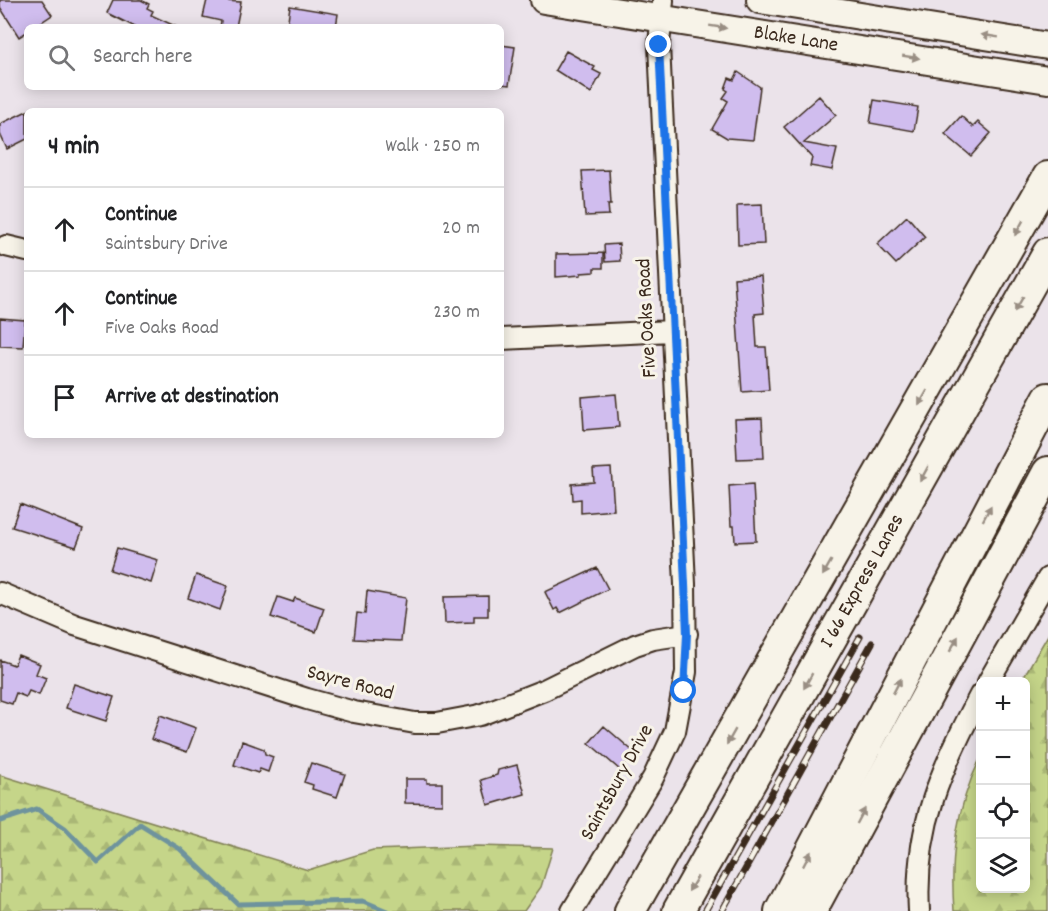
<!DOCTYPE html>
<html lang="en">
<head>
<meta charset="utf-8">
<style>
	:root { --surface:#fff; --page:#f2f2f2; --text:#202124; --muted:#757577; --line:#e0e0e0 }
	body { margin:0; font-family:Dekko,sans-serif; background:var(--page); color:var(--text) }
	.controls { position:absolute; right:18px; bottom:18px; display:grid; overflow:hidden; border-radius:9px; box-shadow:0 3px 15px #0003 }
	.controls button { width:54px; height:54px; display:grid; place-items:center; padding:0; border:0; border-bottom:2px solid var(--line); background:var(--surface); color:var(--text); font:30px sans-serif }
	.stop { position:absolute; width:18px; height:18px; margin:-14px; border:4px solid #1a73e8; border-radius:50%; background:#fff }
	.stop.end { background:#1a73e8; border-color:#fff; box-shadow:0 2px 6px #0008 }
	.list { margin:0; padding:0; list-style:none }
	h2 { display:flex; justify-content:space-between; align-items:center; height:78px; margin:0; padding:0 24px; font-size:26px }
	h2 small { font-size:20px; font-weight:400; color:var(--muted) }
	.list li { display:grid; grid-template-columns:39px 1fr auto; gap:18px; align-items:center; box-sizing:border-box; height:84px; padding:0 24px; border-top:2px solid var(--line) }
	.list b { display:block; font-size:22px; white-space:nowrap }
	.list p { margin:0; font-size:20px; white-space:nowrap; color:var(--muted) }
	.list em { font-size:20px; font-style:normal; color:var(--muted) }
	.icon { flex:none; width:33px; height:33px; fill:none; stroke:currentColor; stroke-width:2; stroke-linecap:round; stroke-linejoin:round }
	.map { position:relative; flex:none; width:1048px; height:911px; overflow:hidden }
	.search { position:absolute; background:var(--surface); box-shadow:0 3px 15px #0003; left:24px; top:24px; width:480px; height:66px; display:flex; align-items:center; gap:15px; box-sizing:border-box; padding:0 21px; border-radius:9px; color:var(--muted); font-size:22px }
	.panel { position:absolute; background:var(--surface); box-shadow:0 3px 15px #0003; left:24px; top:108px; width:480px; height:330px; border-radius:9px }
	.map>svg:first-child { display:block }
	.forest { fill:url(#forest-firs); stroke:#808054; stroke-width:1.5 }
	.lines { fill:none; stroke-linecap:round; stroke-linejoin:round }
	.stream { stroke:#6e939d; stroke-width:5 }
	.building { fill:#d0bdee; stroke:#3b2a1e; stroke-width:1.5 }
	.minor-casing { stroke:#3b2a1e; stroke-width:24 }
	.major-casing { stroke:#3b2a1e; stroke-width:30 }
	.highway-casing { stroke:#3b2a1e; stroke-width:34 }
	.minor { stroke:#f7f3e8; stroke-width:20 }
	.major { stroke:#f7f3e8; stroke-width:26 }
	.highway { stroke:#f7f3e8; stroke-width:30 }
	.rail-casing { stroke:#3b2a1e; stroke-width:7 }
	.rail { stroke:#f7f3e8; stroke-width:4.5; stroke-dasharray:14; stroke-linecap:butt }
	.oneway { fill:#998e83 }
	.route { stroke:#1a73e8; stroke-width:8 }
	.labels { text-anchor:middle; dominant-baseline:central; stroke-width:6; stroke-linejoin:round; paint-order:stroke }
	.street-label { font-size:21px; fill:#3b2a1e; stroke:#f7f3e8 }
</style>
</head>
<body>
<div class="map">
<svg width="1048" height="911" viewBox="0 0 1048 911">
	<defs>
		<pattern id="forest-firs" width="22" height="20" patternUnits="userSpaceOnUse" patternTransform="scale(1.5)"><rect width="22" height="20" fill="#c5d589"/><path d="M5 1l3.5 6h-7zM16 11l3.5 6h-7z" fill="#aab776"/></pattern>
	</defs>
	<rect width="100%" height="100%" fill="#ebe3ea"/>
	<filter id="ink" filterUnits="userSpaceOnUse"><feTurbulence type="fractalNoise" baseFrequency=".0167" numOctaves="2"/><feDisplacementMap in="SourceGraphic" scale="12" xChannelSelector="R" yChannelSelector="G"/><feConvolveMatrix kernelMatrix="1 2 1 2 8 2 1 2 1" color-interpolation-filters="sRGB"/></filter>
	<g filter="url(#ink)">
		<path class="forest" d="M1048 635V911H954C950 857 956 808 980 759V888H1026V682L1021 681Z
			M0 775 308 870 373 850 477 846 553 848 541 887 524 911H0Z"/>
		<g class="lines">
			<path class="stream" d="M0 821 37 809 65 828 98 862 140 824 180 849 238 904 363 901 387 911"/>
		</g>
		<path class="building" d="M0 0H42L52 15 34 27H27V32L19 37 0 7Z
			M113 0H141L149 4 147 8 153 11 151 15 177 27H135L107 13Z
			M207 0 241 2 236 27H220L221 21 203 17Z
			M290 6 338 14 336 27H287Z
			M501 45 515 47 509 85 501 84Z
			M566 51 595 67 593 70 601 74 591 93 555 70Z
			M738 72 760 87 753 140 727 138 712 129 728 101 723 98 728 91 725 89 729 78 734 80Z
			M819 96 836 115 804 143 837 149 832 170 810 166 812 158 784 127Z
			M874 100 918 107 914 131 870 123Z
			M27 111V139L7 149 0 134V124Z
			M961 116 973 127 978 122 991 133 971 156 945 134Z
			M609 170 611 204H608L609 215 585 216 582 171Z
			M762 204 764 244 738 245 737 205Z
			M907 216 925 237 896 264 877 244Z
			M619 244 620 261 605 262 604 245Z
			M603 253V268H594V272L581 273V275L556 277V254Z
			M761 276 764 313 755 314 757 347H766L769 390 742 392 734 278Z
			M0 318 25 320 23 347 0 346Z
			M616 394 619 427 584 430 582 397Z
			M762 418 764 458 737 459 735 419Z
			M611 468 614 510 581 513V499L573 500 572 484 594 482 593 469Z
			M753 484 756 541 735 542 734 526H731L729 486Z
			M20 504 83 529 76 547 12 527Z
			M117 548 158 560 151 583 110 570Z
			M597 568 608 589 560 613 557 608 554 610 545 592Z
			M196 575 228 586 220 610 188 598Z
			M367 591 406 598 401 641 354 639 357 613 365 614Z
			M488 596V616H474V622L445 623 444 597Z
			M278 597 293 602 295 598 324 608 316 632 271 617Z
			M18 655 40 664 36 674 46 678 39 695 29 691 26 697 16 693 12 704 0 700V660L14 665Z
			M74 684 114 697 106 721 66 708Z
			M160 715 196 728 187 752 151 739Z
			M604 726 635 753 620 770 589 743Z
			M242 741 264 749 265 754 273 757 268 772 260 769 258 773 234 765Z
			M311 763 345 774 337 797 312 789 313 785 304 782Z
			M517 765 525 794 488 805 481 780 497 775 498 770Z
			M405 779H427V783H442V804L405 803Z"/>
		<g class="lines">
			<g class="minor-casing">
				<path id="minor" d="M6 246 27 251
					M501 339 672 331
					M0 593 75 625 307 699 354 712 415 723H437L480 715 544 690 635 645 653 639 687 634
					M988 682 1048 578
					M572 911 653 778 675 731 686 672 685 584 659 45 663 0
					M919 911C914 827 942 767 980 695"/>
			</g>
			<g class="major-casing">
				<g id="major">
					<path id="s1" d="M544 0 1048 80"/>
					<path d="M760 0 1048 46"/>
				</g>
			</g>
			<g class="highway-casing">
				<g id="highway">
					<path d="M630 911 1048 177"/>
					<path id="s2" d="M678 911 1048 253"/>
					<path d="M780 911 1048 398"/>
					<path d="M811 911 1048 472"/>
				</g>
			</g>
			<use href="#minor" class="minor"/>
			<use href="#major" class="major"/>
			<use href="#highway" class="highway"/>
			<g class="rail-casing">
				<path id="rail" d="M705 911 860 637
					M722 911 872 643"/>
			</g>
			<use href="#rail" class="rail"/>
		</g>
		<defs><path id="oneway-solid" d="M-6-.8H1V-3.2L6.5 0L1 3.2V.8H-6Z" transform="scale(1.5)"/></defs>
		<g class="oneway">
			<use href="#oneway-solid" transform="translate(718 27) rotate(9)"/>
			<use href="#oneway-solid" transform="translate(990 36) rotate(-171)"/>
			<use href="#oneway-solid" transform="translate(911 57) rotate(9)"/>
			<use href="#oneway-solid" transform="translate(1019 228) rotate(119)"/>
			<use href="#oneway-solid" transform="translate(1019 304) rotate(120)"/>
			<use href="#oneway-solid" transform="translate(923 398) rotate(120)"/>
			<use href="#oneway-solid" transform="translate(924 474) rotate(119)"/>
			<use href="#oneway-solid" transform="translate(987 513) rotate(-62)"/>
			<use href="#oneway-solid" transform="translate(827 568) rotate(120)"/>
			<use href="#oneway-solid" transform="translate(954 644) rotate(-61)"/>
			<use href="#oneway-solid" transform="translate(808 681) rotate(119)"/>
			<use href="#oneway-solid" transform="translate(897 686) rotate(-62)"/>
			<use href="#oneway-solid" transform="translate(731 737) rotate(120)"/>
			<use href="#oneway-solid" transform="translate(861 816) rotate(-62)"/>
			<use href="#oneway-solid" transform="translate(807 859) rotate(-62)"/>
			<use href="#oneway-solid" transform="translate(693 884) rotate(121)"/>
		</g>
	</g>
	<g class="lines" filter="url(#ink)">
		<path class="route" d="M659 45 685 584 687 634 684 691"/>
	</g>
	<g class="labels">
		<g class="street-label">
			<text stroke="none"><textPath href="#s1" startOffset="255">Blake Lane</textPath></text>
			<text transform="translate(648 318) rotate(-93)">Five Oaks Road</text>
			<text stroke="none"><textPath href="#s2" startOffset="378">I 66 Express Lanes</textPath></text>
			<text transform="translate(350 684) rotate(15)">Sayre Road</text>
			<text transform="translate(618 783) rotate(-61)">Saintsbury Drive</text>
		</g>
	</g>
</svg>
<div class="controls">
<button>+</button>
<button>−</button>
<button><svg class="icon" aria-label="locate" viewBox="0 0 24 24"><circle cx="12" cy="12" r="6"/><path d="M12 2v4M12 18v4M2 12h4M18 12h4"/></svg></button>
<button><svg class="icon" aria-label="layers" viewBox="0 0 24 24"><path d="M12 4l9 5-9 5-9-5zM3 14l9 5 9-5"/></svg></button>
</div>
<div class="stop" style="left:684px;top:691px"></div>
<div class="stop end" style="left:659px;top:45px"></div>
<div class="search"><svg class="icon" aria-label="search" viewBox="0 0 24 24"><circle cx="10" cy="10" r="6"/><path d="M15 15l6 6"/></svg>Search here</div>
<section class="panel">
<h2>4 min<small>Walk · 250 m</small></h2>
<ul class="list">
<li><svg class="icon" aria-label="ahead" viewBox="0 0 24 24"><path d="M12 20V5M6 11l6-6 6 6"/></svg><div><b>Continue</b><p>Saintsbury Drive</p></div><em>20 m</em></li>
<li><svg class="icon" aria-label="ahead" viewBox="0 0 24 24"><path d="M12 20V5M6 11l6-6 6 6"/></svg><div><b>Continue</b><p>Five Oaks Road</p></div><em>230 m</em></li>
<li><svg class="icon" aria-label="arrive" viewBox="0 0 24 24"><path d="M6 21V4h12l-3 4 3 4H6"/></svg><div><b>Arrive at destination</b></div></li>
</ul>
</section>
</div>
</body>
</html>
